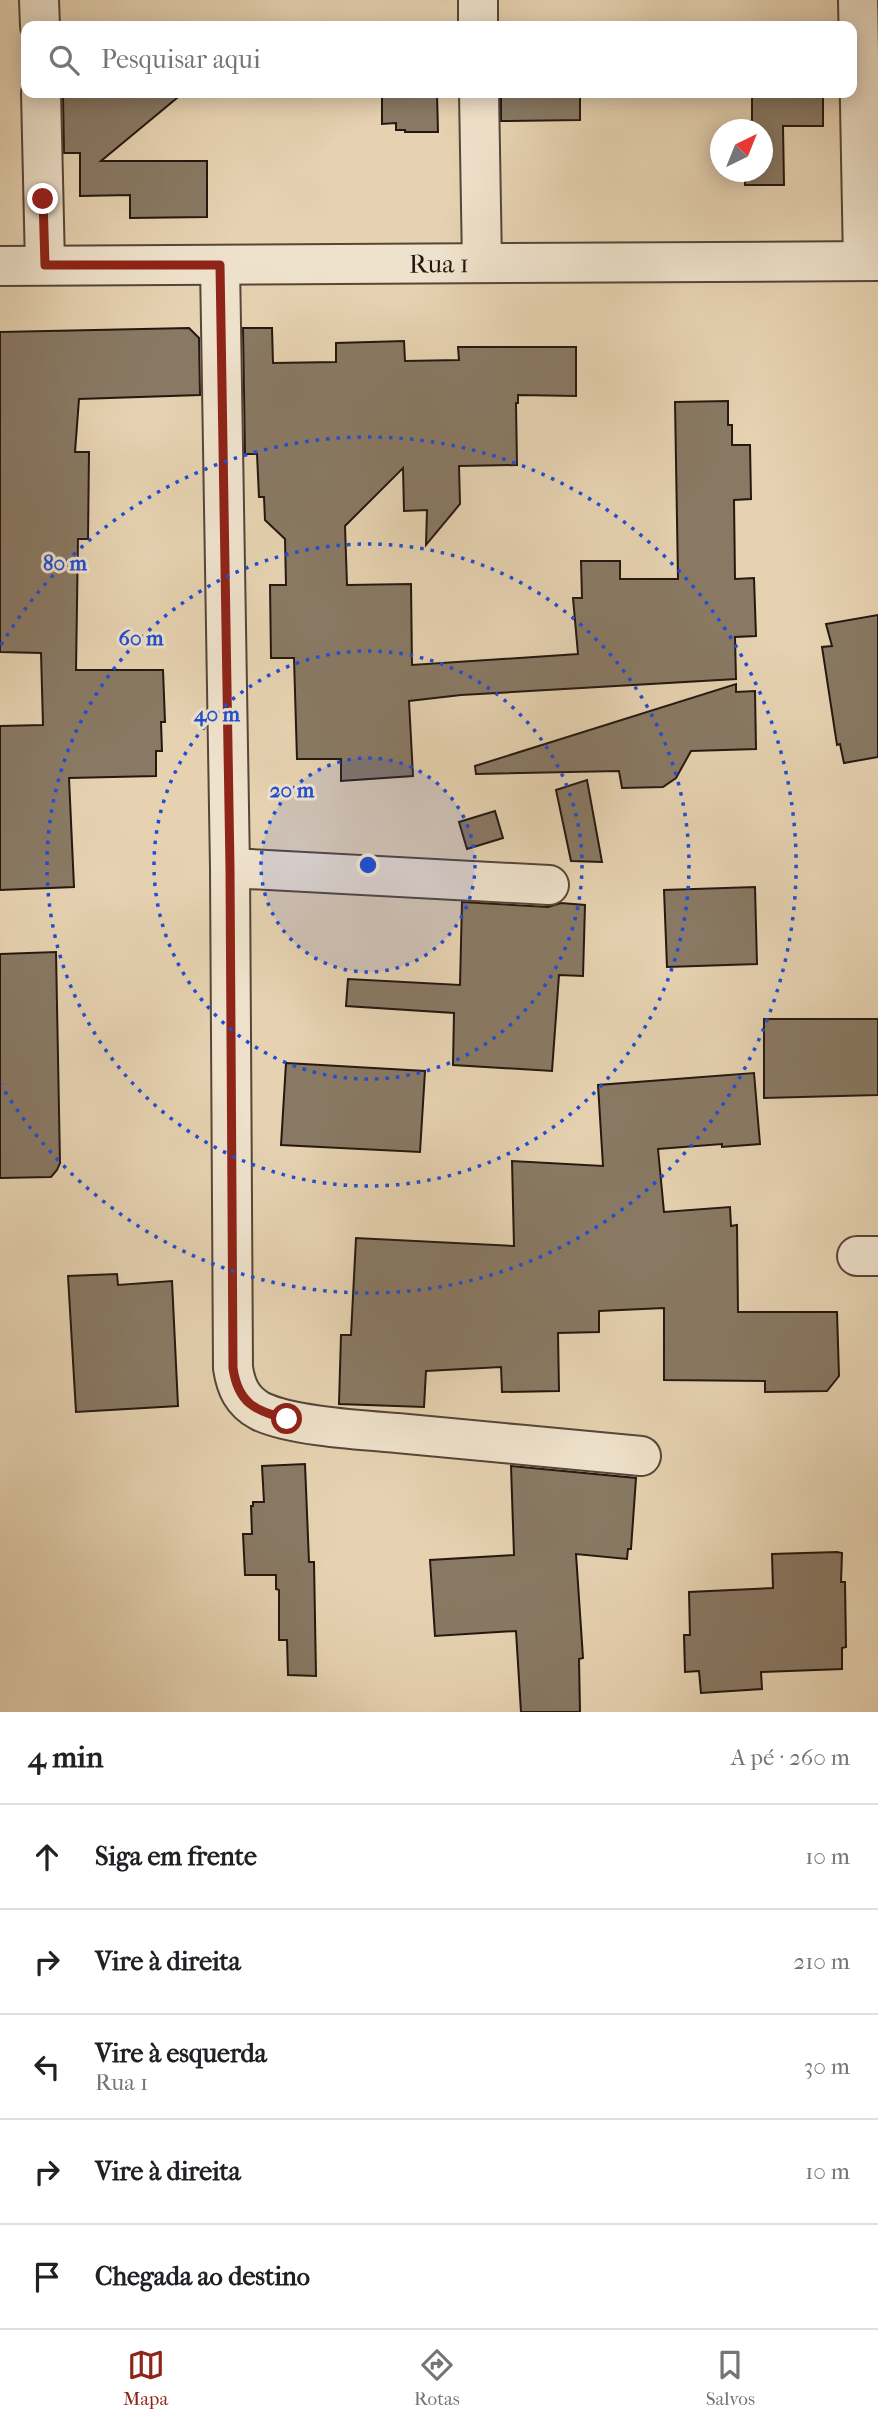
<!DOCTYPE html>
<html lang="pt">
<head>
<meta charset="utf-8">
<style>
	:root { --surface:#fff; --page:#f2f2f2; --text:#202124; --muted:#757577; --line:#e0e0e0; --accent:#8f2418 }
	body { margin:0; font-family:"IM FELL French Canon",serif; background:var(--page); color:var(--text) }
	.compass { position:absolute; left:710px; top:119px; width:63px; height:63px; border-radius:50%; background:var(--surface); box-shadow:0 4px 18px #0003; rotate:43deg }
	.stop { position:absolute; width:21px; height:21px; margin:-16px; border:5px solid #8f2418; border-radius:50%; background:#fff }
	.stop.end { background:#8f2418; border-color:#fff; box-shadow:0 2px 7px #0008 }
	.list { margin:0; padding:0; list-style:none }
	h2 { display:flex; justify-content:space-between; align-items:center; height:91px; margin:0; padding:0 28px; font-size:30px }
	h2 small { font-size:23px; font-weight:400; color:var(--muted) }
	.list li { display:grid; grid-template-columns:46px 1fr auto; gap:21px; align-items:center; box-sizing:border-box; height:105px; padding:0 28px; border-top:2px solid var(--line) }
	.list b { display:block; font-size:26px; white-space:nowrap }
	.list p { margin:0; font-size:23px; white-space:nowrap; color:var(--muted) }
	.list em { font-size:23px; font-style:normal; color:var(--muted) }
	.icon { flex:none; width:38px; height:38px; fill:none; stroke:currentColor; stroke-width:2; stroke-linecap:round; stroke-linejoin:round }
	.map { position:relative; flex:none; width:878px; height:1712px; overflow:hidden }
	.search { position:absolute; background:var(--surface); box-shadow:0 4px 18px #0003; left:21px; right:21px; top:21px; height:77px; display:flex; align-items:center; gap:18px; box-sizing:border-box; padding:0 24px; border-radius:14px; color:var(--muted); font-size:26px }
	.sheet { height:616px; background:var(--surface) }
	nav { display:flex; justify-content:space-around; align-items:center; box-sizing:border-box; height:98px; border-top:2px solid var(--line); background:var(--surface); font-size:19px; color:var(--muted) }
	nav a { display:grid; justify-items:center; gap:4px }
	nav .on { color:var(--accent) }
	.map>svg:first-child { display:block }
	.building { fill:#897964; stroke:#251810; stroke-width:2 }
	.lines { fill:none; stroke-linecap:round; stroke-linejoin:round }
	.minor-casing { stroke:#554638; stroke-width:42 }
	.tertiary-casing { stroke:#554638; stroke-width:42 }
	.minor { stroke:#efe2cc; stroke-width:38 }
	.tertiary { stroke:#efe2cc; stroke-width:38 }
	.route { stroke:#8f2418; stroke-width:9 }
	.ring { fill:none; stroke:#1d4ed8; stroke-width:3.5; stroke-dasharray:3.5 7 }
	.labels { text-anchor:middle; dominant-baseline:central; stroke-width:6; stroke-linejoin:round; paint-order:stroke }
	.street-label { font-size:26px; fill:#251810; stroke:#efe2cc }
	.centre { fill:#1d4ed8; stroke:#efe2cc; stroke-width:3.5 }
	.ring-label { font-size:21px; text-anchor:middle; font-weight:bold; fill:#1d4ed8; stroke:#efe2cc; stroke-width:6; stroke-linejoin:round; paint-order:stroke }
</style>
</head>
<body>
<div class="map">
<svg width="878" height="1712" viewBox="0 0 878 1712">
	<rect width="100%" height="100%" fill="#e6d2b1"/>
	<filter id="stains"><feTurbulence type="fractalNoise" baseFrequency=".00286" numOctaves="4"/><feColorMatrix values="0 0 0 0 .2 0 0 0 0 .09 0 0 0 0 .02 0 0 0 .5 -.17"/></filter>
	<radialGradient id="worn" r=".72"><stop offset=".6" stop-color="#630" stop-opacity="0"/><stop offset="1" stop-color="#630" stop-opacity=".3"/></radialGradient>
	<path class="building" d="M71 93H183L101 161H207V217L130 218V195L80 196V153H64L63 96 71 97Z
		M382 93H437L438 132H405V130H396V123L382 124Z
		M501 93H580V120L501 121Z
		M752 93H823V126H783L784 185H745V172H762V130H745V121H752Z
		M189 328 199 338 200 395 79 399 75 452H89L88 539H78L76 670H163L165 722H161L162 751H156V776L69 778 74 887 0 890V726L43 725 41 653 0 652V332Z
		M243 328H272L273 363 336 362V343L404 341 405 361 459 360 458 347H576V396L518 395V403H516L517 465 459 466 460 504 426 545 427 510 404 511 403 468 345 526 347 585 411 584 412 665 578 654 573 598H582L581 561H620V579H678L675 402 728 401V425H732V445H750L751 499 734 500 735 579 754 578 756 636 735 637 736 679 461 695 409 701 413 776 341 781V759H297L294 658H271L270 585H286L285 539 265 520 264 497H259L257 454H245Z
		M878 615V757L844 763 840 744 837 745 822 647 832 646 826 624Z
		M736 684V692L755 691 756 749 691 751 676 778 663 787 622 788 619 771 476 774 475 766Z
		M587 780 602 862 571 861 556 790Z
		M495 811 503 838 467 849 459 822Z
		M755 887 757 964 667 967 664 890Z
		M462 902 548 907 561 903 585 905 583 976 559 975 552 1071 453 1065 454 1013 346 1006 348 979 460 985Z
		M56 952 60 1163 57 1170 51 1177 0 1178V954Z
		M764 1019H878V1095L764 1098Z
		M286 1063 425 1071 420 1152 281 1145Z
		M754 1073 760 1144 722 1147V1144L658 1149 664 1212 730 1207 731 1226 737 1225 738 1312H837L839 1376 827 1391 765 1392V1381L664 1380V1308L599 1311V1332L558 1333 559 1391 502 1392 501 1367 426 1371 424 1407 339 1404 341 1335H351L356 1238 514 1246 512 1161 603 1166 598 1085Z
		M117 1274 118 1285 172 1281 178 1406 76 1412 68 1276Z
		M305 1464 309 1562H314L316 1676 288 1675 287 1640H279V1590L276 1589V1575H245L243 1534H252L251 1506H253V1502H264L262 1466Z
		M511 1466 636 1478 631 1549H628L627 1559 576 1554 583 1658 579 1659 580 1712H521L516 1631 435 1636 430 1560 514 1555Z
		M837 1552 842 1553 841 1582H845L846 1647 842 1648V1669L761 1672 762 1689 701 1693 699 1671 685 1672 684 1635H690L689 1592 773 1588 772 1554Z"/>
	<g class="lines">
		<g class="minor-casing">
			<path id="minor" d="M39 0 40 26
				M478 0V26
				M858 0 863 261
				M41 93 45 265
				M479 93 482 263
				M220 265 230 868 233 1368C236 1387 242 1401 260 1411 291 1426 360 1430 397 1433 478 1441 560 1448 641 1456
				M230 868 549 885
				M857 1256H878"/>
		</g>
		<g class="tertiary-casing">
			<g id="tertiary">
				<path id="s1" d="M0 266 878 261"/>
			</g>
		</g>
		<use href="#minor" class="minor"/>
		<use href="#tertiary" class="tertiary"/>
	</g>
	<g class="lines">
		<path class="route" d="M43 199 45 265H220L230 868 233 1368C238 1403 255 1411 287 1419"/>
	</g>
	<circle cx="368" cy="865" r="107" fill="#1d4ed8" fill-opacity=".12"/>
	<g class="ring">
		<circle cx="368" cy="865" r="107"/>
		<circle cx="368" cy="865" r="214"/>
		<circle cx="368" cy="865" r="321"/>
		<path d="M1 645A428 428 0 1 1 1 1085"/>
	</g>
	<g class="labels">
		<g class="street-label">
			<text stroke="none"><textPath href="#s1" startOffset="439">Rua 1</textPath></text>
		</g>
	</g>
	<circle cx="368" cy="865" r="10" class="centre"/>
	<g class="ring-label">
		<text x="65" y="570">80 m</text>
		<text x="141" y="645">60 m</text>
		<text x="217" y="721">40 m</text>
		<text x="292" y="797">20 m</text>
	</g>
	<rect width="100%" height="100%" filter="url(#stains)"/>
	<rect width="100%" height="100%" fill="url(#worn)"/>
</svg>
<svg class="compass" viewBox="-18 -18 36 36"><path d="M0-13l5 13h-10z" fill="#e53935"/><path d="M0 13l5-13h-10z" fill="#757577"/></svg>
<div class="stop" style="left:287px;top:1419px"></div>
<div class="stop end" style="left:43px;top:199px"></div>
<div class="search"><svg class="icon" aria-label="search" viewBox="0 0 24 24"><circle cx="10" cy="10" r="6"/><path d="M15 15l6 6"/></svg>Pesquisar aqui</div>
</div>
<section class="sheet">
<h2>4 min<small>A pé · 260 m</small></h2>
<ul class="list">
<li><svg class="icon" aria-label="ahead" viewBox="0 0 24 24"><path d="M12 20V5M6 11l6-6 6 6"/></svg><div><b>Siga em frente</b></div><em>10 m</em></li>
<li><svg class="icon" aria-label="right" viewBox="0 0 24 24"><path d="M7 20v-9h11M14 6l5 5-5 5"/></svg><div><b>Vire à direita</b></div><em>210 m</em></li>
<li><svg class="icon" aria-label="left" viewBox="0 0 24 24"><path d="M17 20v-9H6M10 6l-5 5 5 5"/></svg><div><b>Vire à esquerda</b><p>Rua 1</p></div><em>30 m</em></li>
<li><svg class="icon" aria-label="right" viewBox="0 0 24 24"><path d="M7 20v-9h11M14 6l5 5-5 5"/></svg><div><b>Vire à direita</b></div><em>10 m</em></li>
<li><svg class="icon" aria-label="arrive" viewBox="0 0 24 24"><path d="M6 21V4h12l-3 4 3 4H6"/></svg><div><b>Chegada ao destino</b></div></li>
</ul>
</section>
<nav>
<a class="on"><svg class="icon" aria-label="map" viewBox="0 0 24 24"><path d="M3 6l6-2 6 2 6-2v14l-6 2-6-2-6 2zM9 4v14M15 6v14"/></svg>Mapa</a>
<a><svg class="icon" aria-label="directions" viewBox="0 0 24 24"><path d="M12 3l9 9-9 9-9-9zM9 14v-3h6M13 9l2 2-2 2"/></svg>Rotas</a>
<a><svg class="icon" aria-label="saved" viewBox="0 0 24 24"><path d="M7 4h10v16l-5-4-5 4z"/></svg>Salvos</a>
</nav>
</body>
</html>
